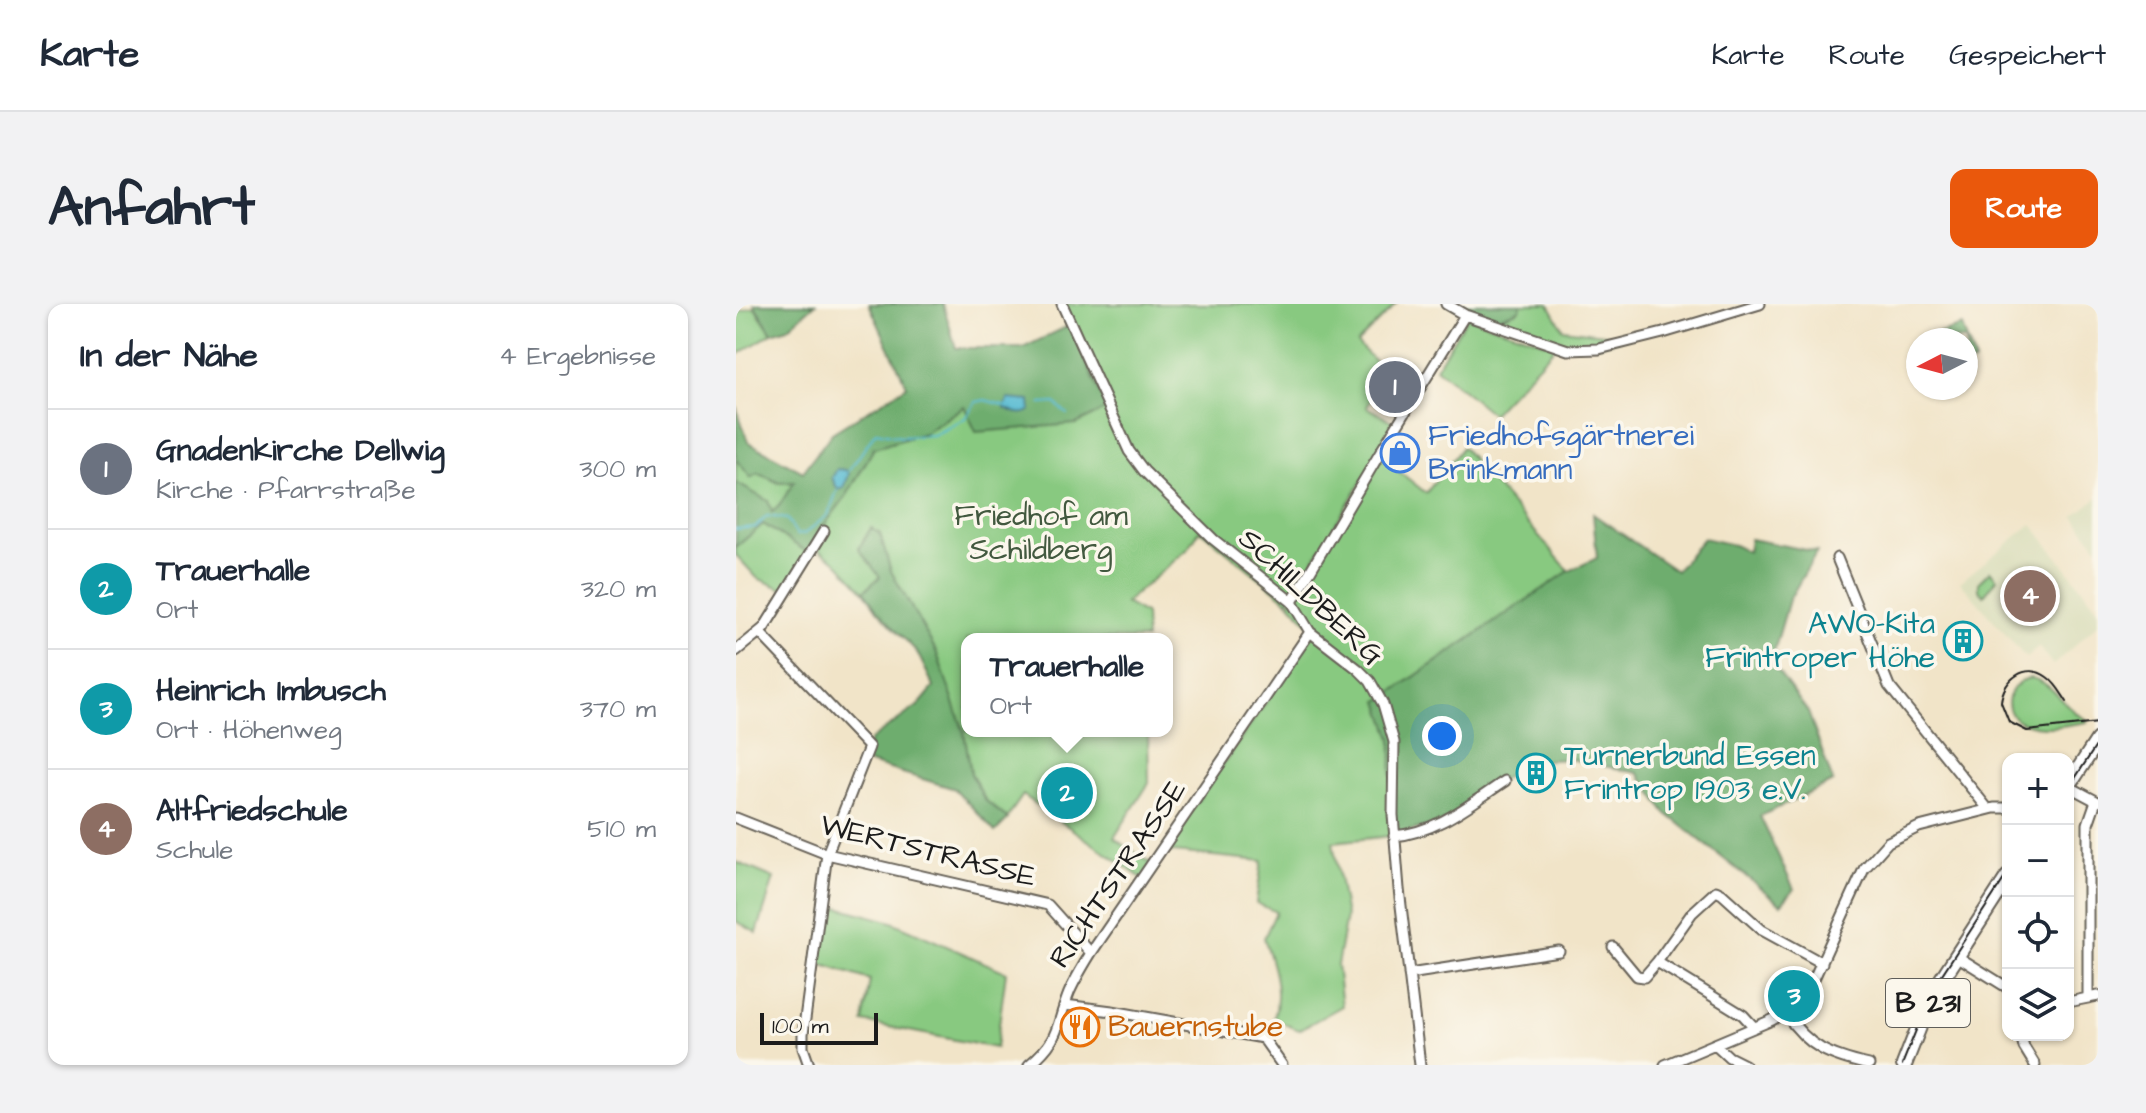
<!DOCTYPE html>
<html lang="de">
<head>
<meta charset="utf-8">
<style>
	:root { --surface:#fff; --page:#f2f2f3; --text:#1f2937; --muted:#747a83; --line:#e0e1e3; --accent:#ea580c }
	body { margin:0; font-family:"Architects Daughter",sans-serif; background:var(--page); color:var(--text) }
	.controls { position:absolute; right:24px; bottom:24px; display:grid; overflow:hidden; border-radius:16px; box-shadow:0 2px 6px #0004 }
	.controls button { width:72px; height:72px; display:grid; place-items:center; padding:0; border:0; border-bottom:2px solid var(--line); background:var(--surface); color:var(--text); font:40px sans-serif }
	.compass { position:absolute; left:1170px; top:24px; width:72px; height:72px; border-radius:50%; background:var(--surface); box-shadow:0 2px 6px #0004; rotate:264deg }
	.scale { position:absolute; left:24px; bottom:20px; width:118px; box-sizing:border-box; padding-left:8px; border:4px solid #1c1c1c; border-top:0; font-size:22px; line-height:28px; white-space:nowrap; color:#1c1c1c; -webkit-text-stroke:6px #fbf7ec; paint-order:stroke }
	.you { position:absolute; left:706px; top:432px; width:28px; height:28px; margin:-20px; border:6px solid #fff; border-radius:50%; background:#1a73e8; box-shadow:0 0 0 12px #1a73e833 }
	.badge { display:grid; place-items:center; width:52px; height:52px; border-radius:50%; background:var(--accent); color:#fff; font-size:26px; font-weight:700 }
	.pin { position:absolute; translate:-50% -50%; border:4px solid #fff; box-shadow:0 2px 8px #0006 }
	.popup { position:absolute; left:225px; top:329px; width:212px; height:104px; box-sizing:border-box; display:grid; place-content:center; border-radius:16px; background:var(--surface); filter:drop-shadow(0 2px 6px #0005); font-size:26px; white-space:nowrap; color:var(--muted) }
	.popup b { font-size:30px; color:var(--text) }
	.popup::after { content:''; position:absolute; left:50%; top:100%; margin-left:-16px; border:16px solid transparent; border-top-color:var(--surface) }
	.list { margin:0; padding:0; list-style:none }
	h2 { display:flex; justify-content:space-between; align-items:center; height:104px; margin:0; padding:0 32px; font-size:34px }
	h2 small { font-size:26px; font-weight:400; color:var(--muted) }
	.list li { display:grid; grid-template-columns:52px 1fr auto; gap:24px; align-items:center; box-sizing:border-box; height:120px; padding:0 32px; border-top:2px solid var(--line) }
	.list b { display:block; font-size:30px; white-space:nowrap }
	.list p { margin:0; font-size:26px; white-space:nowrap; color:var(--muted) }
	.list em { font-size:26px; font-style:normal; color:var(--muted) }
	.icon { flex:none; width:44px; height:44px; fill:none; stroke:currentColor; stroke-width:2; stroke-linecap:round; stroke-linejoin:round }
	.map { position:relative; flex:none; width:1362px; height:761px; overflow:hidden; border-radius:16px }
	header { display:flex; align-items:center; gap:48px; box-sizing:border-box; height:112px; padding:0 40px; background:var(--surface); border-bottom:2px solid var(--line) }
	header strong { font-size:38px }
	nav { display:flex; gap:44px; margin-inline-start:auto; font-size:28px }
	.intro { display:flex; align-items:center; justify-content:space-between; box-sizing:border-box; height:192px; padding:0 48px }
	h1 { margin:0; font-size:56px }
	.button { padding:20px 36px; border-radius:16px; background:var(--accent); color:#fff; font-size:28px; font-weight:700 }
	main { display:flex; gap:48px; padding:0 48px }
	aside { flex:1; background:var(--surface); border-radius:16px; box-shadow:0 2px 6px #0004 }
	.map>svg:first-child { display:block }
	.built { fill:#dbdebc }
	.green { fill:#88c980; stroke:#52724e; stroke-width:2 }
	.forest { fill:#6ead6e; stroke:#456445; stroke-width:2 }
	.water { fill:#53b9d1; stroke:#386a76; stroke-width:2 }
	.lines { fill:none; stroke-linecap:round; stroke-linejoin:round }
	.stream { stroke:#53b9d1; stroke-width:2 }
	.street-casing { stroke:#676258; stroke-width:13 }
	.primary-casing { stroke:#676258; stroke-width:18 }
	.street { stroke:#fff; stroke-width:9 }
	.primary { stroke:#fff; stroke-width:14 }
	.tram { stroke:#1c1c1c; stroke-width:2 }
	.labels { text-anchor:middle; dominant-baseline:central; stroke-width:7; stroke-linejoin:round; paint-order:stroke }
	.shield { fill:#fbf7ec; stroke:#5f5e5a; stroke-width:2 }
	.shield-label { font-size:28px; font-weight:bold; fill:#1c1c1c }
	.shop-label { font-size:30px; fill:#366cbe; stroke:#fbf7ec; text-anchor:start }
	.park-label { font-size:30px; fill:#42593f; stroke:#fbf7ec }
	.street-label { font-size:30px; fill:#1c1c1c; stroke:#fbf7ec }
	.culture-label { font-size:30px; fill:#0d838f; stroke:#fbf7ec; text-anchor:end }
	.food-label { font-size:30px; fill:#c56008; stroke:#fbf7ec; text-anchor:start }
</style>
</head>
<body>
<header>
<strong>Karte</strong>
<nav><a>Karte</a><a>Route</a><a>Gespeichert</a></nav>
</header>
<div class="intro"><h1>Anfahrt</h1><a class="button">Route</a></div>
<main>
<aside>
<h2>In der Nähe<small>4 Ergebnisse</small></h2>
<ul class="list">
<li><span class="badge" style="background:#6b7280">1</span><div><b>Gnadenkirche Dellwig</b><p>Kirche · Pfarrstraße</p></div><em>300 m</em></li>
<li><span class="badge" style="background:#0f9aa8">2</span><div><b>Trauerhalle</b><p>Ort</p></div><em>320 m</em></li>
<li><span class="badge" style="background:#0f9aa8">3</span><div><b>Heinrich Imbusch</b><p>Ort · Höhenweg</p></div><em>370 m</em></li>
<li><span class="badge" style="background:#8d6e63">4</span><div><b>Altfriedschule</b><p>Schule</p></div><em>510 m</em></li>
</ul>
</aside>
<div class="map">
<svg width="1362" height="761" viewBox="0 0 1362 761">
	<rect width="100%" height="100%" fill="#fbf7ec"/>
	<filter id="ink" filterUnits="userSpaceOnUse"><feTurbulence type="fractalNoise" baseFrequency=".0125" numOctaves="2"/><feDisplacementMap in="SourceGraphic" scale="16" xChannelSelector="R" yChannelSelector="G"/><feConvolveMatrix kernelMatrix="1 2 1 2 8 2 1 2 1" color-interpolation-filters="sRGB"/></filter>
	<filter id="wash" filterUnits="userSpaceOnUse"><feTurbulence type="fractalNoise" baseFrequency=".006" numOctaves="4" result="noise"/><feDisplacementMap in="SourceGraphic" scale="32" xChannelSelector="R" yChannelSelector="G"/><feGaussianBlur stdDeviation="1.8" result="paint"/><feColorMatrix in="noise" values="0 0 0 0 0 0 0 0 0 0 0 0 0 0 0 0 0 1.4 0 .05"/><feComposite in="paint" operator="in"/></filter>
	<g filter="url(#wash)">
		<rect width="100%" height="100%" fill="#f1e4c8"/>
		<path class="built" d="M1362 193V244L1338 212Z
			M1296 220 1362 305V320L1317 361 1303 343 1290 354 1224 278Z"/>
		<path class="green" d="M327 0H660L621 39 650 68 631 103 661 120 552 297 464 226 452 245 389 299 409 310 410 335H231V427H412L413 479 378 534 416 560 407 575 287 491 271 514 249 496 235 469 228 428 200 347 154 267 144 230 135 224 123 244 144 273 128 287 100 257 83 246 86 224 111 191 138 144 189 129 229 102 370 105Z
			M785 0H813L827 25 893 33 862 41H832L758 16 783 6Z
			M18 3 36 29 0 52V9Z
			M731 13 820 42 756 110 700 64Z
			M726 143 833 267 643 397 656 435 655 532 597 538 610 613 601 661 606 702 563 726 546 719 534 737 529 735C549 701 541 670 528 634L540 608 520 599 526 557 427 547 579 327 554 299 645 153 690 189Z
			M0 155 15 174 22 169 43 179 59 177 43 202 35 209 31 197 0 179Z
			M27 220 73 249 51 287 21 274 0 251V243Z
			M1254 267 1261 275 1248 291 1243 286V278Z
			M1294 374C1317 377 1329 406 1350 415L1351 418C1330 421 1308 427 1288 419 1262 410 1271 379 1294 374Z
			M0 558 38 574 21 629 0 617Z
			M91 600 156 618 270 668 260 744 127 718 134 676 84 660Z"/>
		<path class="forest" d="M18 0H79L52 24 36 29Z
			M133 0H207L220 44H287L334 21 371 105 340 120 240 128 228 102 189 129 138 144 111 191 86 224 73 249 27 220 0 243V179L32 197 36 208 43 202 58 178 44 179 22 169 15 174 0 155V102L12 138 67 168 96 129 171 82Z
			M713 0H785L783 6C751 19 743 18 713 0Z
			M1226 22 1239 58 1230 62V36H1199L1198 31Z
			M857 210 940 267 967 234 998 241 1012 248 1014 235 1081 248 1053 296 1035 358 1072 408 1097 478 1024 512 1058 585 1045 600 930 509 902 469 834 455 793 457 708 518 655 532 656 435 643 397 833 267 861 254Z
			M135 224 144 230 155 267 200 347 228 428 235 470 249 496 272 515 259 528 219 485 127 457 134 436 183 401 198 383 181 348 142 307 128 287 144 273 123 245Z"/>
		<path class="water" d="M272 95 294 97 295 106C286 113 278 108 269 104Z
			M101 165 110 166 113 170 108 184 102 186 96 174Z"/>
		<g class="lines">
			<path class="stream" d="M305 100 319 99 331 110
				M112 168 140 128 166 133 198 131 228 115 240 98 249 96 271 102
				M0 225 20 223 31 212 51 215 61 231 68 230 92 211 101 187"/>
		</g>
	</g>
	<g filter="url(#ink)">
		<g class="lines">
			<g class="street-casing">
				<path id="street" d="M326 0 393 147 408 167 477 235 556 298 574 328 622 365 634 377 647 400 658 438 657 511 663 585 684 761
					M710 0 729 11 832 46 863 45 927 29 1024 0
					M1101 254 1153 382 1252 505
					M556 298 647 144 729 11
					M24 329 133 443 91 550 67 730V744L73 761
					M0 347 28 324 88 227
					M1332 482 1362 498
					M0 514 91 550 312 601 355 649
					M658 532C702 528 734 500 769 477
					M877 643 901 672 908 673 921 658 1007 711 1018 723
					M1219 651 1272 684
					M921 658 956 609 980 587 986 590 1026 626 1086 659
					M673 670 823 647
					M1352 694V520L1360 497
					M1332 698 1362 692
					M329 701 376 707 527 734 546 761
					M1050 710C1073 744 1094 752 1133 761
					M1285 731 1288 743 1299 761
					M979 740 993 753 1009 761
					M293 761C325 734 319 724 333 689 339 675 347 662 355 649L574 328
					M929 761 1036 716 1057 704 1076 679 1128 565 1152 538 1183 523 1258 504H1272"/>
			</g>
			<g class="primary-casing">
				<path id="primary" d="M1332 482 1362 436
					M1168 761 1195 692 1272 573"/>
			</g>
			<use href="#street" class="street"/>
			<use href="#primary" class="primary"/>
			<path class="tram" d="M1331 398C1325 389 1320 379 1311 373 1290 358 1267 375 1265 398L1273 418 1291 427 1362 419
				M1332 485 1362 439
				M1166 761 1197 684 1272 569"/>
		</g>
	</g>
	<defs>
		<g id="shop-ring" transform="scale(2)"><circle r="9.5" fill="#fbf7ec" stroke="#3f7fe0" stroke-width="1.5"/><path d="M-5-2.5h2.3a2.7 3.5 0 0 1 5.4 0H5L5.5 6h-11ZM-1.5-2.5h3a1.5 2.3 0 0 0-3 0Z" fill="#3f7fe0"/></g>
		<g id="building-ring" transform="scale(2)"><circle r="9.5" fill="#fbf7ec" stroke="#0f9aa8" stroke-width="1.5"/><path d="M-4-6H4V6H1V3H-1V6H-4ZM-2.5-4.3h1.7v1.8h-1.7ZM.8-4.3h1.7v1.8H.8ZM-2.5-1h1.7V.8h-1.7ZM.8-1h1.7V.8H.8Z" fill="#0f9aa8"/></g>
		<g id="restaurant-ring" transform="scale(2)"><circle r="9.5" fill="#fbf7ec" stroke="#e8710a" stroke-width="1.5"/><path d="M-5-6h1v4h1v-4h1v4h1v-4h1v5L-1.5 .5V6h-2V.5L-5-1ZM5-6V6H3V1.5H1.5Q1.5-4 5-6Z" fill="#e8710a"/></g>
	</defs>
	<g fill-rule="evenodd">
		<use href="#shop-ring" x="664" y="149"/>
		<use href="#building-ring" x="1227" y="337"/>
		<use href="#building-ring" x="800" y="469"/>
		<use href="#restaurant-ring" x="344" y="723"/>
	</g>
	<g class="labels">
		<rect class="shield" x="1150" y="675" width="84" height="48" rx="6"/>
		<g class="shield-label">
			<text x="1192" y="699">B 231</text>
		</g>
		<g class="shop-label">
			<text x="692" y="132">Friedhofsgärtnerei<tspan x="692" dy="34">Brinkmann</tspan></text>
		</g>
		<g class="park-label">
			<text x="305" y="212">Friedhof am<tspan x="305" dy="34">Schildberg</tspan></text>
		</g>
		<g class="street-label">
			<text transform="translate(575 293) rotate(43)">SCHILDBERG</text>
			<text transform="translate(192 547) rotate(14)">WERTSTRASSE</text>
			<text transform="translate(382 570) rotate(-56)">RICHTSTRASSE</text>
		</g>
		<g class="culture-label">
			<text x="1199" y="320">AWO-Kita<tspan x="1199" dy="34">Frintroper Höhe</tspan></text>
			<text x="828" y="452" text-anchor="start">Turnerbund Essen<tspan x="828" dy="34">Frintrop 1903 e.V.</tspan></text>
		</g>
		<g class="food-label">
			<text x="372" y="723">Bauernstube</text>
		</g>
	</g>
</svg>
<div class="controls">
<button>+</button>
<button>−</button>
<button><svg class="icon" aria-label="locate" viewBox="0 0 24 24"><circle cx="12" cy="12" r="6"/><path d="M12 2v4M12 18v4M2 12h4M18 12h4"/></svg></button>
<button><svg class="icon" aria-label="layers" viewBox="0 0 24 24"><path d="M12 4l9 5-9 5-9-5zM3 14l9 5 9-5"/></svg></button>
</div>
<svg class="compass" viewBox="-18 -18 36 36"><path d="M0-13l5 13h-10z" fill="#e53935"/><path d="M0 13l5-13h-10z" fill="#747a83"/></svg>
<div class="scale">100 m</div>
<div class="you"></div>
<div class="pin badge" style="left:659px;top:83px;background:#6b7280">1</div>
<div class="pin badge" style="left:331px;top:489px;background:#0f9aa8">2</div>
<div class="popup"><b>Trauerhalle</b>Ort</div>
<div class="pin badge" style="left:1058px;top:692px;background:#0f9aa8">3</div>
<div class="pin badge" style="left:1294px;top:292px;background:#8d6e63">4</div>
</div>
</main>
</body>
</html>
